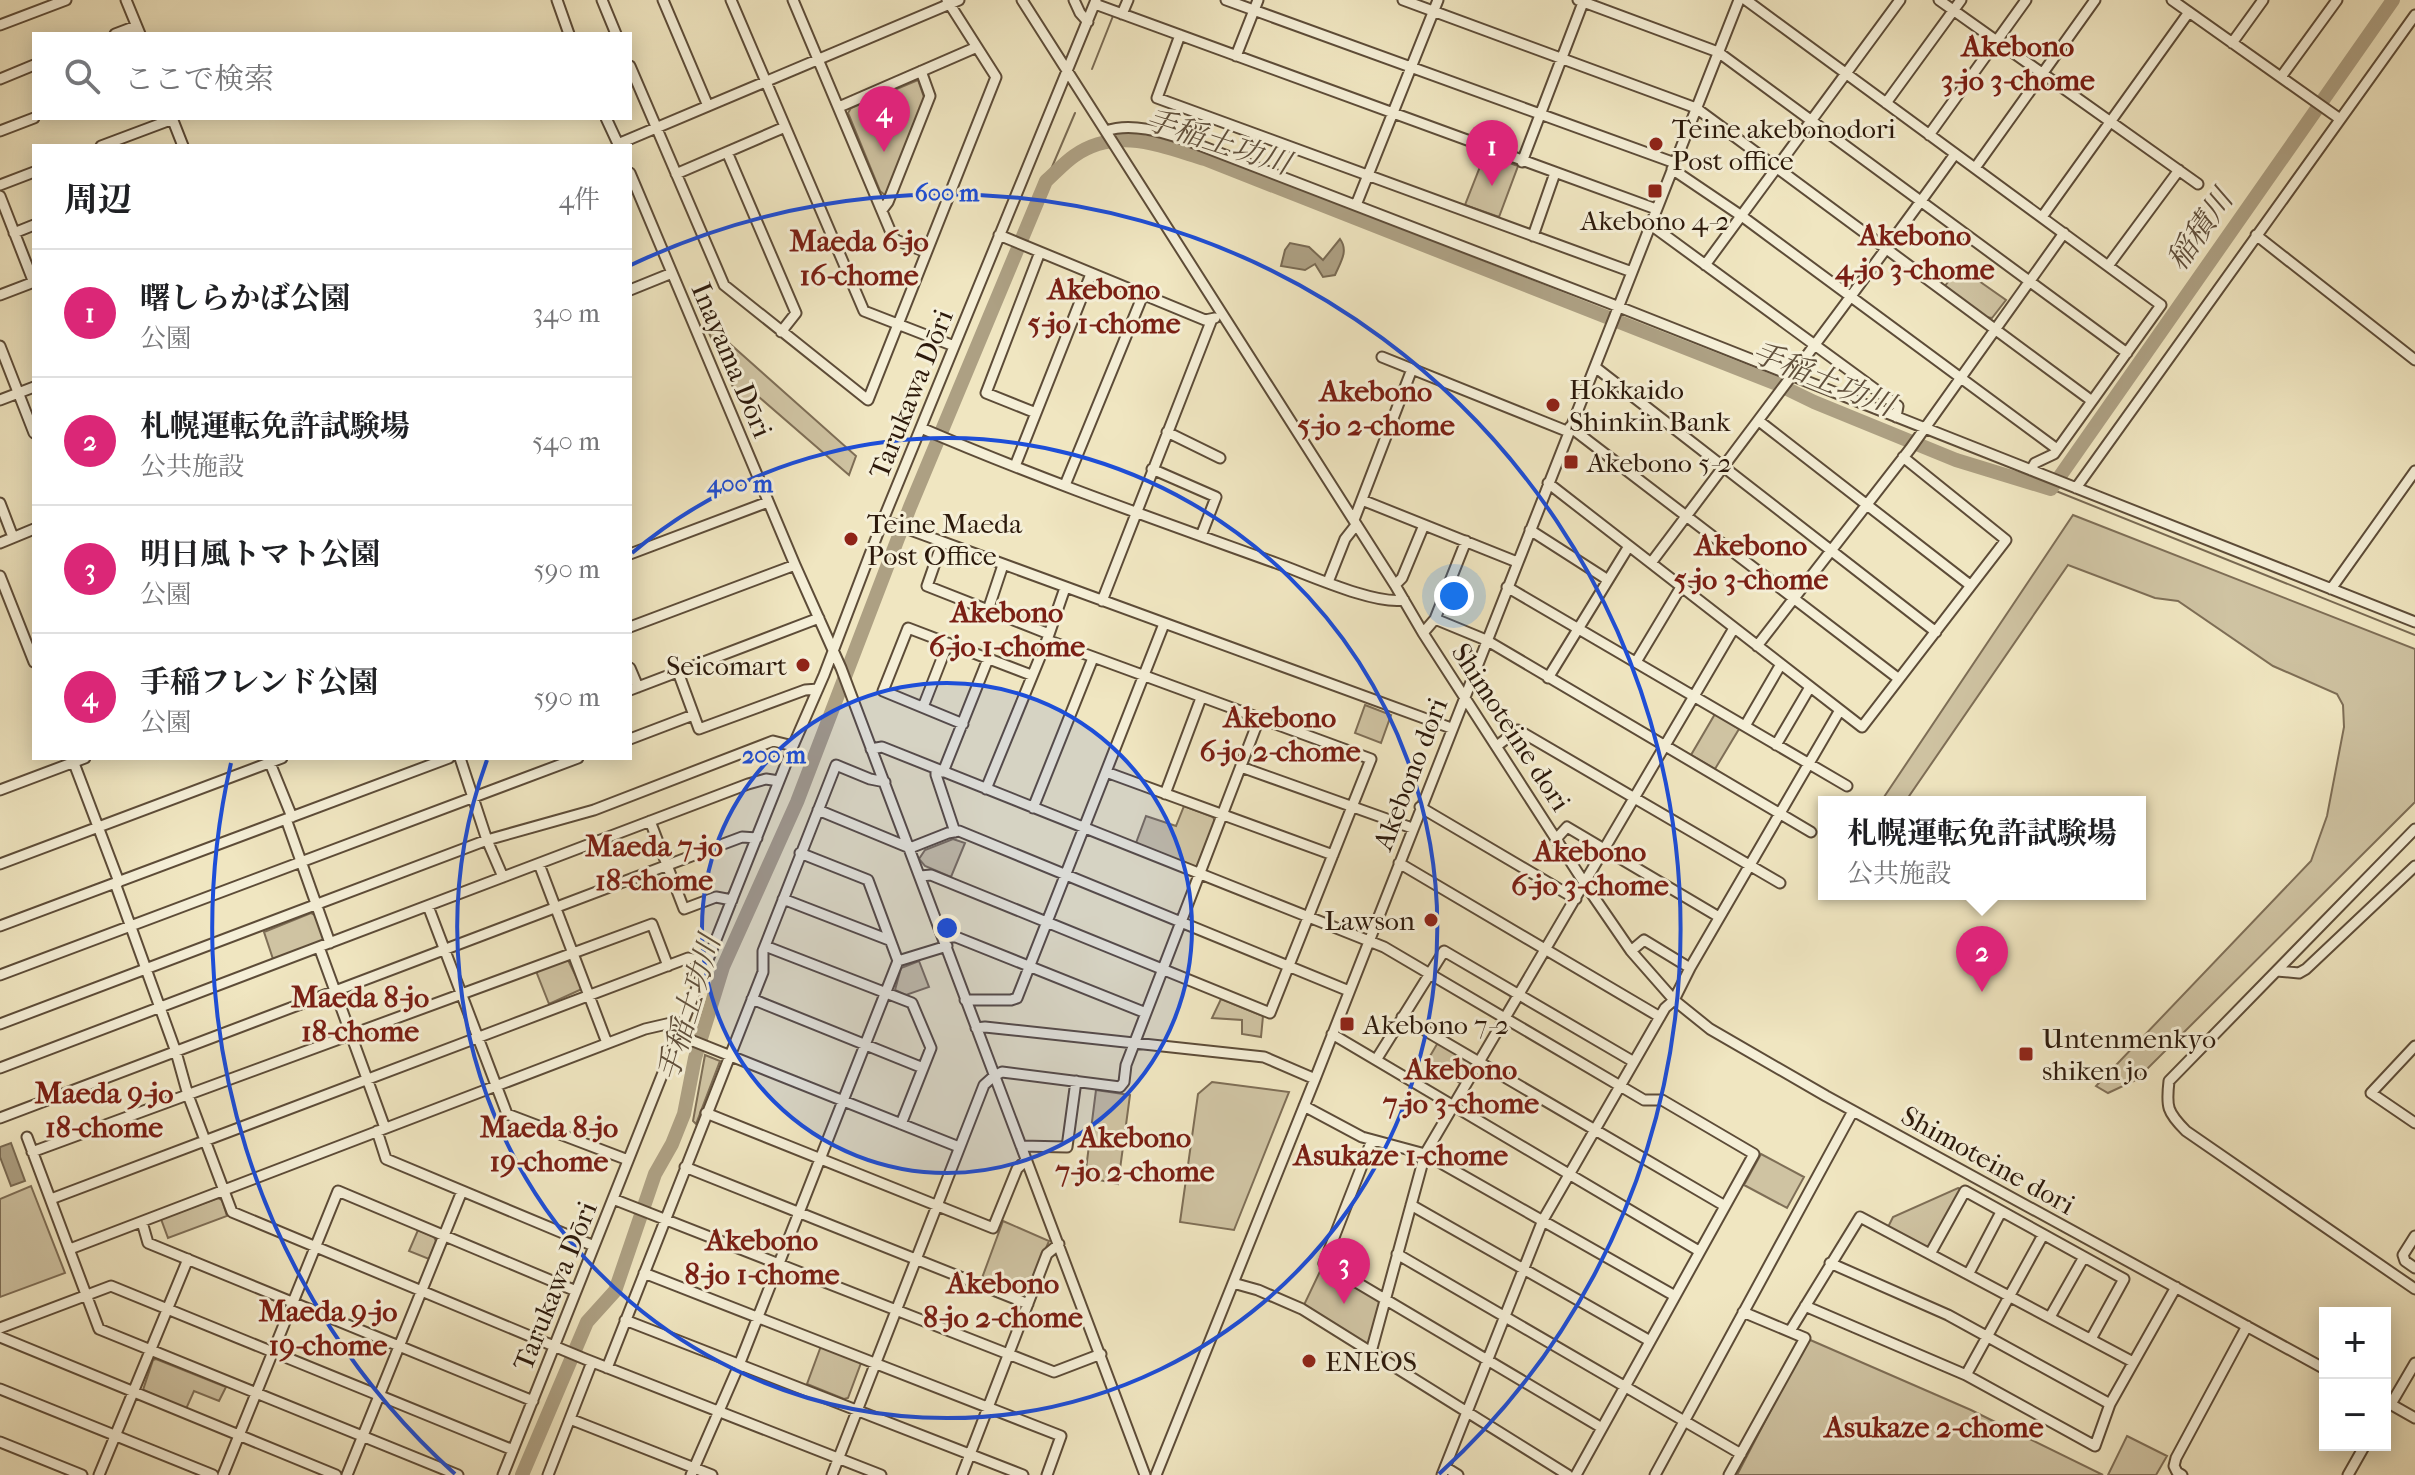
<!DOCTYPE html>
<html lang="ja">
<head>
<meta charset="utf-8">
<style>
	:root { --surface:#fff; --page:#f6f6f6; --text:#202124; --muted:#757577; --line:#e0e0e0; --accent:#db2777 }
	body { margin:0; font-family:"IM FELL French Canon","Noto Serif JP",serif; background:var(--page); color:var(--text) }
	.controls { position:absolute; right:24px; bottom:24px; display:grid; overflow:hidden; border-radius:0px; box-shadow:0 4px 20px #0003 }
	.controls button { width:72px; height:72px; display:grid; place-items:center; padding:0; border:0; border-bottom:2px solid var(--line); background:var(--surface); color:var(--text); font:40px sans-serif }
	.you { position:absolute; left:1454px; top:596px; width:28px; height:28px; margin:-20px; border:6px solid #fff; border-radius:50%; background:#1a73e8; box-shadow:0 0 0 12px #1a73e833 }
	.badge { display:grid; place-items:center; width:52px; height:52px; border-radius:50%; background:var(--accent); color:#fff; font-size:26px; font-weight:700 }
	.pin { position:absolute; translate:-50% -66px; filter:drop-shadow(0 2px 4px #0008) }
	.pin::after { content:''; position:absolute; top:42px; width:28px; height:24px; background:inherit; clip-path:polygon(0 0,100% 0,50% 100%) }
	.popup { position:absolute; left:1818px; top:796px; width:328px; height:104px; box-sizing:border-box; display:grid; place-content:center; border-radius:0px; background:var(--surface); filter:drop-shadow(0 2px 6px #0005); font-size:26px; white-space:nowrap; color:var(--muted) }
	.popup b { font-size:30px; color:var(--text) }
	.popup::after { content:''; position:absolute; left:50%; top:100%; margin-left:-16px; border:16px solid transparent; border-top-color:var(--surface) }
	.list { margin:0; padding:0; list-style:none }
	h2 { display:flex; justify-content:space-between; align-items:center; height:104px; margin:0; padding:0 32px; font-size:34px }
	h2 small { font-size:26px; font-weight:400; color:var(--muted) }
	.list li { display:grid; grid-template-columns:52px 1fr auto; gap:24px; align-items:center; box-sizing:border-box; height:128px; padding:0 32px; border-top:2px solid var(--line) }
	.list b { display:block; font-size:30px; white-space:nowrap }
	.list p { margin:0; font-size:26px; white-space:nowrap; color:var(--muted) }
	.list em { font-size:26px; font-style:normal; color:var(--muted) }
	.icon { flex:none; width:44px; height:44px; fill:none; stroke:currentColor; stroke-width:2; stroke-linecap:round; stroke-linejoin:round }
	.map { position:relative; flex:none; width:2415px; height:1475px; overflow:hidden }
	.search { position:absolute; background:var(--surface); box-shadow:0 4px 20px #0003; left:32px; top:32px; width:600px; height:88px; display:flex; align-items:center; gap:20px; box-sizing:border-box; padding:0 28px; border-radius:0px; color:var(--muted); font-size:30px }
	.panel { position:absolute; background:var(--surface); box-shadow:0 4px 20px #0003; left:32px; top:144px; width:600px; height:616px; border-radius:0px }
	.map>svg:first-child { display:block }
	.green { fill:#cfc3a2; stroke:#7e6e56; stroke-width:2 }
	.water { fill:#ada083; stroke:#796a53; stroke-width:2 }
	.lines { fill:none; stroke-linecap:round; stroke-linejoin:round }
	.stream { stroke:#796a53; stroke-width:2 }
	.river { stroke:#ada083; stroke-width:14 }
	.minor-casing { stroke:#5d4c38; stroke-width:13 }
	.minor { stroke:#f5efd7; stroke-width:9 }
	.ring { fill:none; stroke:#1d4ed8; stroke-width:4 }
	.poi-dot { fill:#8f2418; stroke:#f5efd7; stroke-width:3 }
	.labels { text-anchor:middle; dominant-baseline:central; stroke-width:6; stroke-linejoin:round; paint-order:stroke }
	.poi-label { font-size:28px; fill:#2c190b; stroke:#f5efd7; text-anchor:start }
	.street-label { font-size:28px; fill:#2c190b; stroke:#f5efd7 }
	.neighbourhood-label { font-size:30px; font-weight:bold; fill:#7a1f14; stroke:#f5efd7 }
	.water-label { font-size:30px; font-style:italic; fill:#604f3b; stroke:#f5efd7 }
	.centre { fill:#1d4ed8; stroke:#f5efd7; stroke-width:4 }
	.ring-label { font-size:24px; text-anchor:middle; font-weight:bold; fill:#1d4ed8; stroke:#f5efd7; stroke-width:6; stroke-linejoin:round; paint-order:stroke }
</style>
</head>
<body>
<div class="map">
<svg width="2415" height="1475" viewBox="0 0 2415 1475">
	<rect width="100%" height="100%" fill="#f0e6c1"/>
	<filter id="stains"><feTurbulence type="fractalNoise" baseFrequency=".0025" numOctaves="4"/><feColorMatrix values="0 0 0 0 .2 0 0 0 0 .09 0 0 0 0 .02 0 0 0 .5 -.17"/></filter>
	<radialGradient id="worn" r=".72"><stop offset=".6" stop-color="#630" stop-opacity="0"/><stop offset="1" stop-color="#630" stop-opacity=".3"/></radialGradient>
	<path class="green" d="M918 80 925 100 887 197 880 191 848 113 851 108Z
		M1485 154 1518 166 1499 217 1465 205Z
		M1959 267 2006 300 1992 318 1985 317 1945 286Z
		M706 326 711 327 856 456 849 475 759 397 740 403Z
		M2073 515 2415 649V802L2136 1080 2108 1093 2096 1086 2311 861 2327 816 2344 727 2343 705 2337 694 2273 666 2178 601 2155 598 2068 565 1905 802H1890L1884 797Z
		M1365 705 1391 715 1381 743 1355 733Z
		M1715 714 1739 729 1715 769 1691 755Z
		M1184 806 1213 817 1215 821 1197 866 1193 867 1136 843 1146 816 1176 826Z
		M953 839 965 843 951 877 925 866 919 859 925 850Z
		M311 913 315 915 324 937 322 941 273 959 264 932Z
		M568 960 582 989 549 1004 536 971Z
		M919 961 929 987 906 995 895 990 901 968Z
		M1221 999 1263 1016 1261 1037 1242 1034V1020L1212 1018Z
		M1440 1039 1480 1062 1465 1086 1426 1063Z
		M705 1055 720 1061 696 1124 693 1121Z
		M1212 1082 1289 1092 1234 1230 1180 1222 1198 1094Z
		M1096 1090 1130 1095 1118 1184 1085 1177Z
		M1761 1154 1804 1177 1787 1208 1744 1185Z
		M31 1186 65 1273 0 1297V1199Z
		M1958 1188 1965 1191 1930 1254 1886 1231 1893 1217Z
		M218 1198 222 1200 227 1216 168 1238 161 1219Z
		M1003 1221 1049 1241 1027 1294 982 1278Z
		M418 1230 434 1237 436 1241 429 1259 409 1251Z
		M1324 1263 1385 1300 1371 1352 1302 1309Z
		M1808 1339 1971 1410 2103 1475H1737Z
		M821 1346 861 1363 848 1398 844 1399 807 1384Z
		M156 1359 226 1387 219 1401 194 1391 186 1409 143 1390 153 1360Z
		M2127 1436 2167 1456 2156 1475H2108Z"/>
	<path class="water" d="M1340 239C1349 251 1340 263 1335 275L1323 277 1315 264 1305 270 1281 266 1285 250 1290 243 1309 247 1323 260Z
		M11 1143 25 1181 11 1186 0 1157V1147Z"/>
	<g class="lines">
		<path class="stream" d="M1092 69 1113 16
			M1046 181 1075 113
			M2051 489 2415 635"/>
		<path class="river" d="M522 1475 587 1322 615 1291 655 1174 672 1144 684 1114 695 1058 723 967 797 802 910 507 1046 181C1055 173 1064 163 1074 156 1117 126 1161 146 1205 159L1777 384 1814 402 1956 460 2051 489 2393 0"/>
		<g class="minor-casing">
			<path id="minor" d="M126 0 140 34
				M557 0 569 34
				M602 0 616 34
				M663 0 708 106
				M731 0 864 311 954 346
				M793 0 892 235 896 240 926 252
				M1022 0 1395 585 1423 633 1585 884 1631 951 1674 1000 1710 1029 1826 1096 2325 1369
				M1074 0 1080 13 1088 22
				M1226 0 1675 163
				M1403 0 1696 108 2092 401
				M1578 0 1718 52 2127 353
				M1746 0 2161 305 2054 454 2035 463 2031 470
				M1939 0 2198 184
				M2172 0 2340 119
				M1095 4 1656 209
				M1122 14 1128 0
				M0 25 66 0
				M115 34 136 26
				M1180 35 1157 98 1632 272
				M2232 43 2263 0
				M1236 56 1258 0
				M630 66 724 285 868 400 996 77 947 0
				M2281 77 2337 0
				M0 79 34 65
				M1886 103 1961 0
				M839 107 977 47
				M172 118 183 146
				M606 118 619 146
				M0 131 34 118
				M1106 131C1131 122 1162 132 1186 140L1609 303 2415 622
				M1929 135 2026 0
				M618 144 959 0
				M101 146 173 119
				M727 152 796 313 781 332
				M1522 162 1584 0
				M1975 168 2095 0
				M1672 169 1743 217 2057 449
				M630 173 795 565 841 668 1145 1475
				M676 174 785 127
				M0 185 34 172
				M0 196 34 283
				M1356 205 1438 0
				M882 210 888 202 930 96 921 71
				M2042 217 2189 12
				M1651 225 1898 406 1896 417
				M14 233 34 225
				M999 235 1205 320 1215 318
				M2256 235 2415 360
				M1533 236 1555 173
				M1705 265 1900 0
				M2108 266 2179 170
				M630 290 672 273
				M0 295 34 282
				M0 346 34 433
				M1382 357 1569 432
				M1595 367 1936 632
				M0 400 34 387
				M1036 413 986 393 1040 252
				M1759 421 1970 585
				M1570 427 1899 679
				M921 428C1037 478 1157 520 1276 563 1307 574 1374 605 1404 600
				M1167 432 1220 458
				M1015 466 1091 274
				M1152 469 1216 497 1201 536
				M1548 483 1862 727 2006 540 1903 457
				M1065 485 1143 295
				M2076 488 2415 15
				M1362 500 1517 562
				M0 503 13 537
				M883 520 1451 728
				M1354 520 1412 369
				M1530 530 1608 580
				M0 543 34 529
				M942 543 927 586 1049 634
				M630 554 768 502
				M1651 563C1753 427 1856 292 1955 154
				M0 576 34 662
				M1328 582 1345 539 1356 525
				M1395 585 1402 578 1424 525
				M1507 587 1847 786
				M2331 589 2415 471
				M1102 601 1212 319
				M988 610 1003 565
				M1435 619 1486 640 1811 832
				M630 627 795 565
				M1423 633 1435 619 1466 541
				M1757 646 1910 449 2064 233
				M1636 662 1681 587
				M630 668 638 687
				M678 672 699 729 805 690 818 689
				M1548 678 1629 546
				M630 690 819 618
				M923 707 948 643
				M963 724 883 691 908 628 1031 675
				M1745 726 1781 664
				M630 739 693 715
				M1498 745 1518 730 1780 883
				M1776 745 1810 687
				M871 749 882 747 1384 947 1644 1100H1662L1754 1154 1576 1475
				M72 758 119 882
				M268 758 292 817
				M460 758 487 840 503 877
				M1241 767 1412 828
				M936 769V775L955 832
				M943 772 988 659
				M1106 772 1333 855
				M986 789 1047 640 1065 588
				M0 790 85 758
				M1165 794 1201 698
				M1420 807 1576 899
				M1033 808 1093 658
				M818 810 910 848 948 833 959 831 1349 991
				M286 819 330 943
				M650 821 684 909 716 897 732 900
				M2415 829 2169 1081C2166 1107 2167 1112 2186 1131L2415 1289
				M1557 838 1567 827 1719 917
				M1399 863 1660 1017
				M0 864 282 758
				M539 864 607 1043
				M921 876 931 875 1270 1013 1371 759 1047 640
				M115 883 176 1052 188 1095 232 1212 585 1359 881 1475
				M783 899 889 940
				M428 906 507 1114 628 1160
				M0 926 449 758
				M944 937H956L1146 1013
				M765 946 912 1003 931 1048 901 1124
				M319 947 385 1128
				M1631 951 1644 940 1690 968
				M898 961 947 946
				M2277 971 2299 973 2306 969 2415 866
				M0 975 578 758
				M752 999 923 1068
				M965 1000H1011L1017 998 1164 624
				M1402 1017 1725 1206
				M0 1024 487 840 594 810 773 741 793 746
				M976 1028 985 1027 1264 1057 1315 1079
				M1332 1034 1699 1251
				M678 1035 959 1147
				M2415 1046 2371 1093 2415 1123
				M1376 1060 1444 951 1634 1062
				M0 1068 748 784 766 779 779 781
				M1304 1106 1362 1137 1425 1154 1675 1296
				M706 1113 993 1228 1017 1169 1026 1160
				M0 1118 718 846 742 837 757 838
				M377 1131 386 1159 594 1246
				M27 1137 99 1329 458 1475
				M1372 1140 1324 1263 1602 1428
				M1021 1146 1067 1147 1076 1081
				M32 1152 652 924 668 966
				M685 1167 1028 1304
				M51 1199 688 958 707 962
				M613 1199 1054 1372 1101 1354
				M1411 1205 1650 1341
				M142 1222 148 1243 533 1401
				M2415 1236 2403 1255 2405 1261 2415 1268
				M70 1249 645 1029 671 1023 682 1026
				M1397 1254 1741 1454
				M1930 1254 1965 1191 2124 1279 2091 1339
				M1830 1263 1948 1315 2110 1404 2176 1287
				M644 1273 1061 1436 1047 1475
				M1969 1273 2001 1212
				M1233 1283 1258 1290 1302 1309 1568 1475
				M1805 1306 1966 1375 2095 1446 2110 1404
				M2050 1317 2084 1257
				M625 1320 1023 1475
				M0 1328 111 1286 513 1450
				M1790 1331 1860 1217 2133 1362
				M0 1337 336 1475
				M1371 1352 1425 1154 1734 628
				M607 1368 763 972V951L836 765 870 779 885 782
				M1966 1375 2043 1235
				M0 1389 213 1475
				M2385 1401 2415 1418
				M2391 1404 2415 1363
				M570 1419 712 1475
				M0 1442 82 1475
				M1445 1467 1458 1475
				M99 1475 188 1259
				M223 1475 338 1191 576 1291
				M347 1475 462 1191
				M503 1475 793 746 824 675 883 520 1096 0
				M548 1475 592 1362
				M691 1475 739 1365 898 961 868 880 800 853
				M832 1475 984 1085 994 1076 1002 1072 1120 1087 1124 1082 1126 1065 1259 719
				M962 1475 1047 1254 1059 1244
				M1156 1475 1315 1079 1739 0
				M1442 1475 1543 1220 1665 1008 1674 1000 1690 968 1840 710
				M1655 1475 1853 1111
				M1729 1475 1805 1338 1743 1312
				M2182 1475 2177 1472 2174 1466 2176 1458 2247 1326
				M2348 1475 2365 1445"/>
		</g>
		<use href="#minor" class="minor"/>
	</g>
	<circle cx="947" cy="928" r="245" fill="#1d4ed8" fill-opacity=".12"/>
	<g class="ring">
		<circle cx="947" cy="928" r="245"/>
		<path d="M632 553A490 490 0 1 1 487 760"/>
		<path d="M455 1474A735 735 0 0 1 231 763M631 265A735 735 0 0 1 1439 1474"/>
	</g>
	<g class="poi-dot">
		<circle cx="1656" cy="144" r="8"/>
		<rect x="1647" y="183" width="16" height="16" rx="4"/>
		<circle cx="1553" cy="405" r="8"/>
		<rect x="1563" y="454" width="16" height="16" rx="4"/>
		<circle cx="851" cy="539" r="8"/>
		<circle cx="803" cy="665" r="8"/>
		<circle cx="1431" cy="920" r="8"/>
		<rect x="1339" y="1016" width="16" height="16" rx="4"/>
		<rect x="2018" y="1046" width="16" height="16" rx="4"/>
		<circle cx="1309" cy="1361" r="8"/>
	</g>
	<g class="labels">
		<g class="poi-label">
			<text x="1672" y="128">Teine akebonodori<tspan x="1672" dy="32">Post office</tspan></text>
			<text x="1655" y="220" text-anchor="middle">Akebono 4-2</text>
			<text x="1569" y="389">Hokkaido<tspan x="1569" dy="32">Shinkin Bank</tspan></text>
			<text x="1587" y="462">Akebono 5-2</text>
			<text x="867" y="523">Teine Maeda<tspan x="867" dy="32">Post Office</tspan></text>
			<text x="787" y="665" text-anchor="end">Seicomart</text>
			<text x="1415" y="920" text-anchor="end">Lawson</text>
			<text x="1363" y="1024">Akebono 7-2</text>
			<text x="2042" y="1038">Untenmenkyo<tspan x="2042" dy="32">shiken jo</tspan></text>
			<text x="1325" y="1361">ENEOS</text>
		</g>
		<g class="street-label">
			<text transform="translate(732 360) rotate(67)">Inayama Dōri</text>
			<text transform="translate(911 394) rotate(-68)">Tarukawa Dōri</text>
			<text transform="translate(1511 727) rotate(57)">Shimoteine dori</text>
			<text transform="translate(1410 774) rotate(-69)">Akebono dori</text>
			<text transform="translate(1988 1160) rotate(29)">Shimoteine dori</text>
			<text transform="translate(555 1286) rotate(-68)">Tarukawa Dōri</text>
		</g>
		<g class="neighbourhood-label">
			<text x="2018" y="46">Akebono<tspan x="2018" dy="34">3-jo 3-chome</tspan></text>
			<text x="1915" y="235">Akebono<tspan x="1915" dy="34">4-jo 3-chome</tspan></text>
			<text x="859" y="241">Maeda 6-jo<tspan x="859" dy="34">16-chome</tspan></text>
			<text x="1104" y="289">Akebono<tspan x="1104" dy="34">5-jo 1-chome</tspan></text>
			<text x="1376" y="391">Akebono<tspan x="1376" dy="34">5-jo 2-chome</tspan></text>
			<text x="1751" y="545">Akebono<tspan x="1751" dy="34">5-jo 3-chome</tspan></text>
			<text x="1007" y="612">Akebono<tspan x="1007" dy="34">6-jo 1-chome</tspan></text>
			<text x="1280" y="717">Akebono<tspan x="1280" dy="34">6-jo 2-chome</tspan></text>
			<text x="654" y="846">Maeda 7-jo<tspan x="654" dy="34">18-chome</tspan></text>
			<text x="1590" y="851">Akebono<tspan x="1590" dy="34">6-jo 3-chome</tspan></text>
			<text x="360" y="997">Maeda 8-jo<tspan x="360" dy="34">18-chome</tspan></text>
			<text x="1461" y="1069">Akebono<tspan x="1461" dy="34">7-jo 3-chome</tspan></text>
			<text x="104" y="1093">Maeda 9-jo<tspan x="104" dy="34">18-chome</tspan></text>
			<text x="549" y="1127">Maeda 8-jo<tspan x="549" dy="34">19-chome</tspan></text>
			<text x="1135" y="1137">Akebono<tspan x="1135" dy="34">7-jo 2-chome</tspan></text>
			<text x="1401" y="1155">Asukaze 1-chome</text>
			<text x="762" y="1240">Akebono<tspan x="762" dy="34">8-jo 1-chome</tspan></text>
			<text x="1003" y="1283">Akebono<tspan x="1003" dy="34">8-jo 2-chome</tspan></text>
			<text x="328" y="1311">Maeda 9-jo<tspan x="328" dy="34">19-chome</tspan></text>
			<text x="1934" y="1427">Asukaze 2-chome</text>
		</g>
		<g class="water-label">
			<text transform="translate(1218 142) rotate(18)">手稲土功川</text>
			<text transform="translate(2200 230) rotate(-55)">稲積川</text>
			<text transform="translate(1823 379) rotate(22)">手稲土功川</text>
			<text transform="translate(689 1008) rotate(-73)">手稲土功川</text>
		</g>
	</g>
	<circle cx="947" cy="928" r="12" class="centre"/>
	<g class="ring-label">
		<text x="947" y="201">600 m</text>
		<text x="740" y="492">400 m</text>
		<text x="774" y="763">200 m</text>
	</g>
	<rect width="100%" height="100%" filter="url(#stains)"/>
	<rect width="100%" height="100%" fill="url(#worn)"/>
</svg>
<div class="controls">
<button>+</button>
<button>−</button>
</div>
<div class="you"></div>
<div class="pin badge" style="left:1492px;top:186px">1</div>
<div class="pin badge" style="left:1982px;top:992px">2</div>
<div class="popup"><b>札幌運転免許試験場</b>公共施設</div>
<div class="pin badge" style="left:1344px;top:1304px">3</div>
<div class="pin badge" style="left:884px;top:152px">4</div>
<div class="search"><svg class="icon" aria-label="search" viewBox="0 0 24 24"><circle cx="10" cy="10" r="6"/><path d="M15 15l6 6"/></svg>ここで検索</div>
<section class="panel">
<h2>周辺<small>4件</small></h2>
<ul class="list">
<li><span class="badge">1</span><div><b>曙しらかば公園</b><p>公園</p></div><em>340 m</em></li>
<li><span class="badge">2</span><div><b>札幌運転免許試験場</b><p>公共施設</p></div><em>540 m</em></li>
<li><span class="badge">3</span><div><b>明日風トマト公園</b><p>公園</p></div><em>590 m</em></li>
<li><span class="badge">4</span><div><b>手稲フレンド公園</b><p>公園</p></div><em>590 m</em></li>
</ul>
</section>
</div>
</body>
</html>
